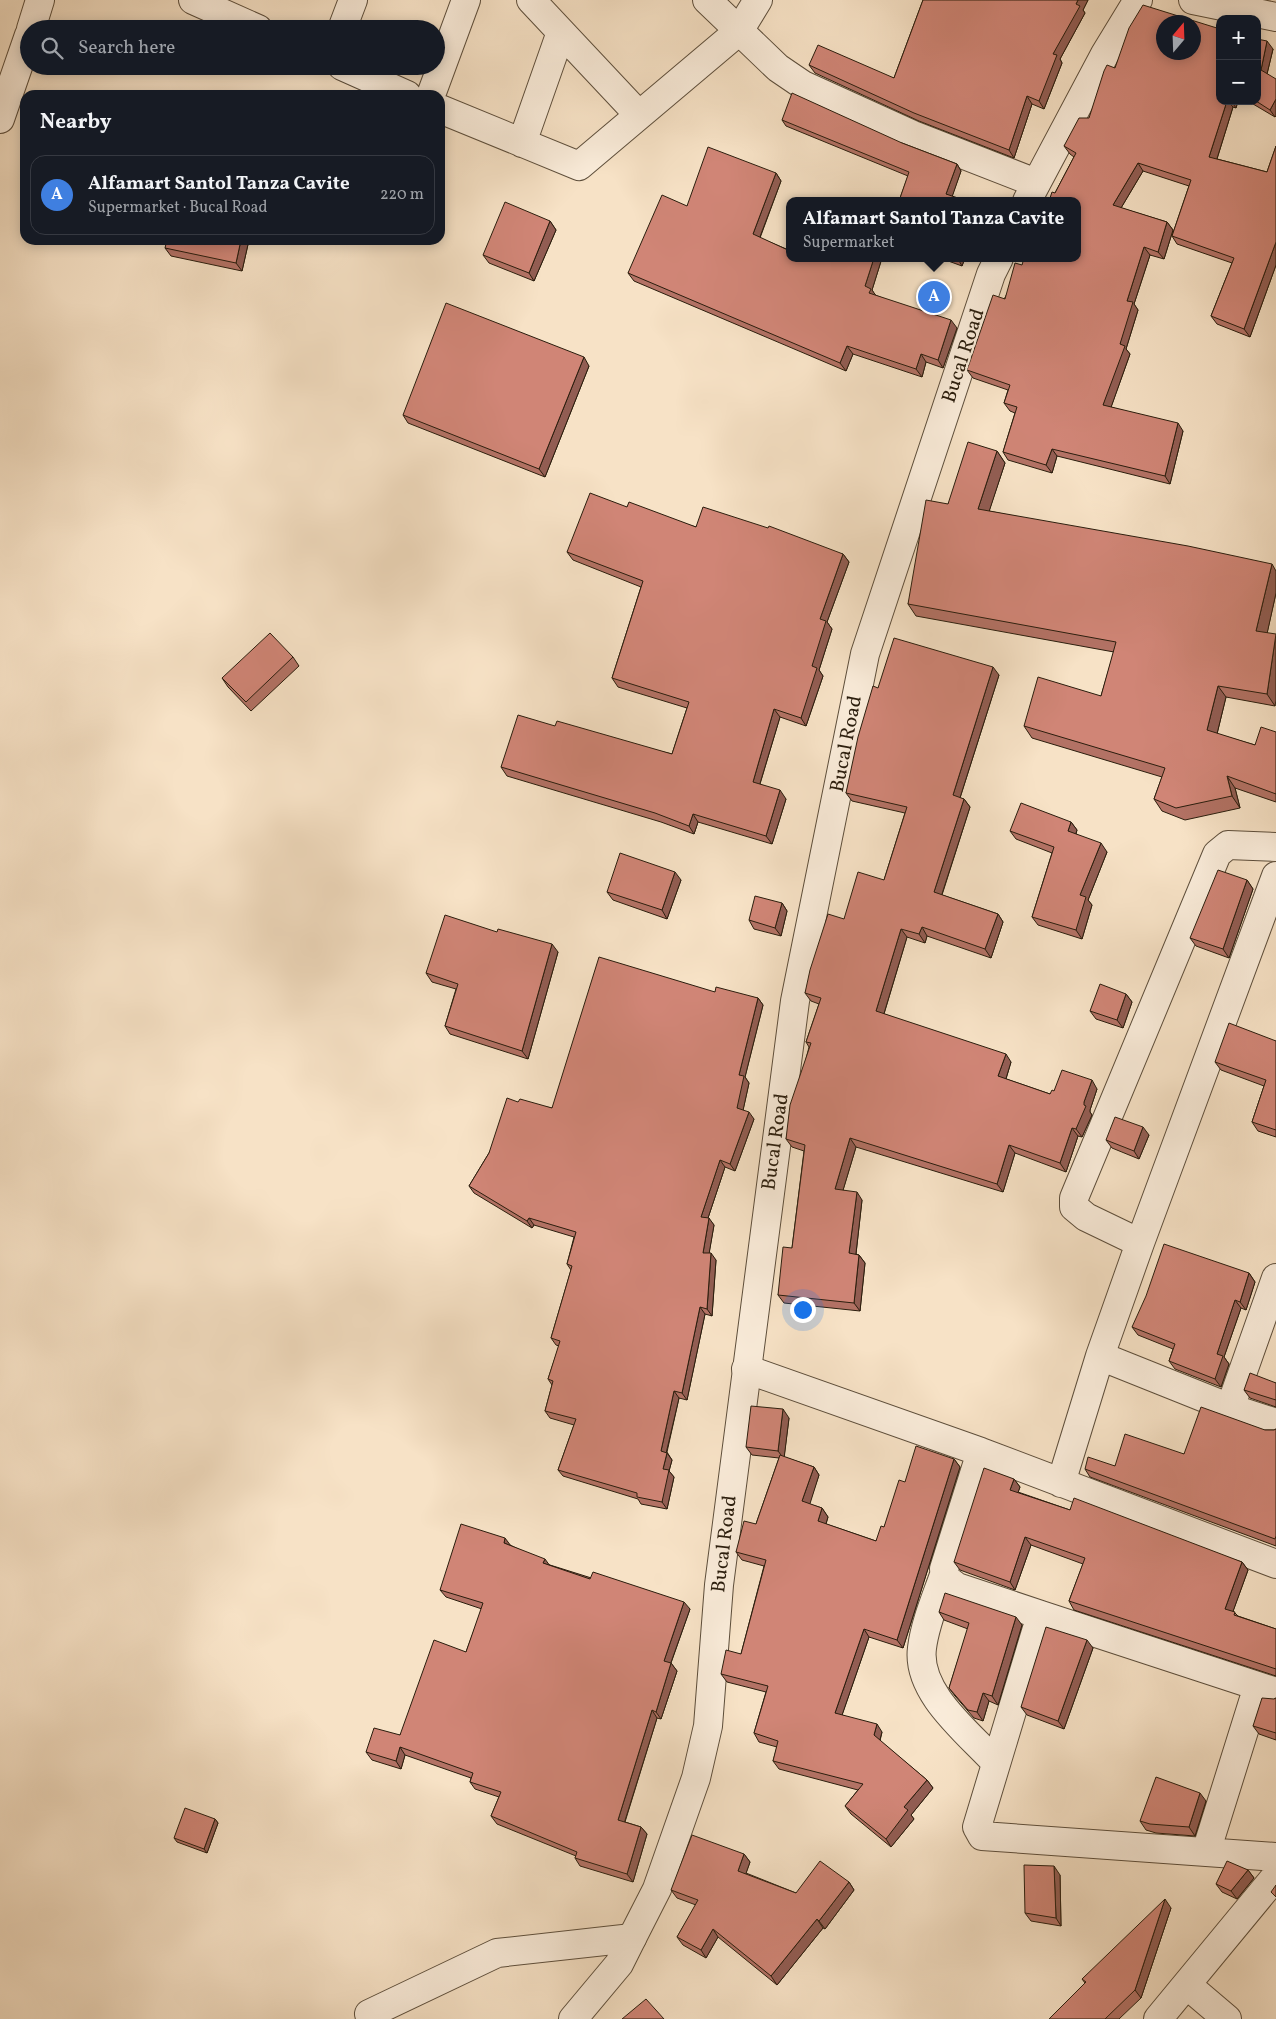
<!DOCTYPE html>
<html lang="en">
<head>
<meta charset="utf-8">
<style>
	:root { --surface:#171b24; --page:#242831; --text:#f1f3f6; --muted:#9ea1a6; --line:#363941; --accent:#0f766e }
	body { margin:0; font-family:Vollkorn,serif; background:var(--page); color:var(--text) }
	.controls { position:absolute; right:15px; top:15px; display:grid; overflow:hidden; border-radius:10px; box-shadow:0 2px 12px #0003 }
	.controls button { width:45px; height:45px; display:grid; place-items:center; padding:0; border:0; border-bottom:1px solid var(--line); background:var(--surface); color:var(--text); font:25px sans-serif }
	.compass { position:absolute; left:1156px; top:15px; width:45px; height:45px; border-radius:50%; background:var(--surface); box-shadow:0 2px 12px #0003; rotate:19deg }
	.you { position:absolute; left:802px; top:1309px; width:18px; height:18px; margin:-12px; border:4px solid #fff; border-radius:50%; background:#1a73e8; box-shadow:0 0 0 8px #1a73e833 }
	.badge { display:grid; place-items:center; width:32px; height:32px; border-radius:50%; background:var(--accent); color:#fff; font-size:16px; font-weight:700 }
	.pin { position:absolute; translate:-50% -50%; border:2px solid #fff; box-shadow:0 1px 5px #0006 }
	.popup { position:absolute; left:786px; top:197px; width:295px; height:65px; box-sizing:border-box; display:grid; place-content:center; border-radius:10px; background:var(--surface); filter:drop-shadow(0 1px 4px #0005); font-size:16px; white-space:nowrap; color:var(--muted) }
	.popup b { font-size:19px; color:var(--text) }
	.popup::after { content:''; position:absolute; left:50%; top:100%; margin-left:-10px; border:10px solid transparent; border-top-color:var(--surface) }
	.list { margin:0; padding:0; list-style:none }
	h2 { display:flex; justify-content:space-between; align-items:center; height:65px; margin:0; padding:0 20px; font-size:21px }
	h2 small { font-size:16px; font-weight:400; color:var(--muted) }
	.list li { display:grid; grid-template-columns:32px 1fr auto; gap:15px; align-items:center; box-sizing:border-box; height:80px; margin:0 10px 10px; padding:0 10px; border:1px solid var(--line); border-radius:15px }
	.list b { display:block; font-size:19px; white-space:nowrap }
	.list p { margin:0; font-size:16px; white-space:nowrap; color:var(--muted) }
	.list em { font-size:16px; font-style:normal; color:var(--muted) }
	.icon { flex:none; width:28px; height:28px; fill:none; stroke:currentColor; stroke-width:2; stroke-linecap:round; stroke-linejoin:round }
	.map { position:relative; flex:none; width:1276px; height:2019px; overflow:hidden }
	.search { position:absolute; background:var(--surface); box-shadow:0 2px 12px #0003; left:20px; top:20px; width:425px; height:55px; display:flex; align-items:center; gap:12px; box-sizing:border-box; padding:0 18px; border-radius:28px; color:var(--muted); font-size:19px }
	.panel { position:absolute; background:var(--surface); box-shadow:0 2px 12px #0003; left:20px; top:90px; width:425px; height:155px; border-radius:15px }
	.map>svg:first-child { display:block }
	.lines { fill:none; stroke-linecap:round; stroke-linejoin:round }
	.minor-casing { stroke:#5d4e3b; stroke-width:30 }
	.tertiary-casing { stroke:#5d4e3b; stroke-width:30 }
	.minor { stroke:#faecda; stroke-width:28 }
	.tertiary { stroke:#faecda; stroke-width:28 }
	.wall { fill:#b37265; stroke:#2a1d0d }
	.shaded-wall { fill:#925d53; stroke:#2a1d0d }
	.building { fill:#d08576; stroke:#2a1d0d; fill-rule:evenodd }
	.labels { text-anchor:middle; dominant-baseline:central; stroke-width:4.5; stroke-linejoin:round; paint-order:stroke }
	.street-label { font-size:20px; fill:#2a1d0d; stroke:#faecda }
</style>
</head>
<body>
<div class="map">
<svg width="1276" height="2019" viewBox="0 0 1276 2019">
	<rect width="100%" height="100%" fill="#f7e2c6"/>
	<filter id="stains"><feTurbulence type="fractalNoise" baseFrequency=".004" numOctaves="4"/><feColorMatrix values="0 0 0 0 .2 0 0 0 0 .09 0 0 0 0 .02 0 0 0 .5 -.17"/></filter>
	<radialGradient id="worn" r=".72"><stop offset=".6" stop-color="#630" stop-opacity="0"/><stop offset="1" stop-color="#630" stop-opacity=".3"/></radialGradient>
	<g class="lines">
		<g class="minor-casing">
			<path id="minor" d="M193 0 258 29
				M531 0 639 115
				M707 0 778 68 803 85 913 135 1036 183
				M1193 0 1276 17
				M342 29 353 0
				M342 66 407 95
				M431 95 466 0
				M440 109 579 166 739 31 758 0
				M522 143 561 32
				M1140 1243 1086 1217 1074 1207V1198L1217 854 1228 845 1276 847
				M1100 1356 1230 1408 1276 1423
				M746 1369 981 1452 1276 1564
				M1230 1408 1276 1278
				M981 1452 944 1569C944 1579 949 1581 957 1587L1041 1615
				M1061 1483 1100 1356 1140 1243 1276 876
				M944 1575C936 1598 925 1623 922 1648 916 1693 969 1733 996 1763
				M1276 1692 1041 1615 977 1827 982 1836 1276 1857
				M1206 1852 1258 1686
				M1187 1985 1227 2019
				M369 2014 497 1953 632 1938
				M1158 2019 1276 1876"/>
		</g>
		<g class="tertiary-casing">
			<path id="tertiary" d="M31 29 40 0
				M0 119 29 35
				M1027 201 1105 54 1138 0
				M573 2019 619 1964 632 1938 657 1889 696 1778 708 1726 719 1585 795 1001 865 654 991 274 999 258"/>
		</g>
		<use href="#minor" class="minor"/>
		<use href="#tertiary" class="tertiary"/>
	</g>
	<path class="wall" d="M923 0H1088L1083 10 1085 13 1060 59 1062 63 1044 109 1032 104 1014 158 919 121 815 73 809 65 894 78Z
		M1273 49 1267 74 1275 117 1248 101H1257Z
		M1220 101H1238L1236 108 1233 107 1217 159 1267 172 1276 146V265L1250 337 1217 324 1211 316 1232 263 1177 244 1172 236 1189 186 1143 171 1121 208 1167 222 1173 230 1164 259 1150 255 1134 304 1138 310 1126 349 1130 354 1111 407 1183 431 1170 484 1057 456 1052 473 1008 460 1003 452 1015 413 1010 411 1004 403 1008 390 973 378 967 370 1022 265 1078 258 1055 193 1074 157 1070 154 1064 146 1089 118Z
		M782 120 902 143 957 164 961 171 952 196 899 201 908 176 786 126Z
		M776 173 781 181 760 238 815 261 816 258H882L872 290 875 295 957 328 943 368 926 362 922 377 853 354 846 371 634 281 628 273 687 206Z
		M550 221 556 230 534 281 489 263 483 255Z
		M249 240 242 271 171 256 165 248Z
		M940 258H965L962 266Z
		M589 366 545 477 408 423 403 415Z
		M997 451 1005 463 989 511 1276 571V593L1267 633 1275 706 1226 697 1217 734 1255 745 1276 732V802L1235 788 1240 808 1185 820 1162 811 1154 799 1162 777 1032 738 1024 726 1101 696 1114 652 916 616 908 604 948 504Z
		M627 507 696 527 843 554 849 562 827 622 832 629 819 670 823 676 806 726 780 717 760 784 786 799 772 844 698 822 694 834 661 822 507 776 501 767 555 726 672 754 687 708 618 687 612 678 641 587 573 560 567 552Z
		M293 657 299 666 251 711 228 687 222 678Z
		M999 675 960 798 964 799 970 807 942 895 998 914 1003 922 991 958 927 936 925 943 907 937 884 1014 1011 1062 1006 1079 1050 1094 1054 1091 1097 1089 1090 1110V1112L1092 1115 1082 1137 1078 1136 1066 1172 1015 1153 1003 1192 856 1147 843 1190 862 1200 856 1254 859 1255 865 1263 860 1311 784 1303 778 1295 792 1248 804 1151 792 1147 786 1139 809 1047 806 1042 819 1004 811 1001 805 993 844 919 884 880 905 813 852 801 846 793 878 688Z
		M1071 822 1077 830 1076 834 1107 852 1088 900 1092 905 1082 939 1038 925 1032 917 1052 853 1016 839 1010 831Z
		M681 880 667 919 613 900 607 892Z
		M1247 880 1253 889 1229 958 1196 946 1190 938Z
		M782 903 787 911 781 936 754 929 749 920Z
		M558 952 528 1059 450 1034 445 1026 456 989 432 982 426 973Z
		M715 992 758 998 763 1005 745 1077 749 1083 743 1110 754 1119 735 1171 725 1167 708 1218 714 1225 709 1253 716 1260 712 1316 705 1314 687 1400 679 1398 667 1452 672 1460 669 1471 674 1477 667 1509 641 1504 638 1499 563 1476 558 1470 574 1425 550 1418 545 1411 552 1385 548 1379 559 1346 556 1345 551 1338 571 1270 567 1264 574 1237 534 1225 532 1228 474 1193 469 1186 489 1153 518 1102 552 1108Z
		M1126 994 1132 1002 1123 1028 1096 1019 1090 1011Z
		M1276 1041V1137L1258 1131 1252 1122 1264 1086 1221 1070 1215 1062Z
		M1149 1135 1139 1159 1112 1148 1106 1140Z
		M1249 1273 1255 1282 1246 1310 1241 1308 1224 1357 1229 1364 1221 1387 1175 1369 1169 1361 1173 1349 1138 1335 1132 1327Z
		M1276 1383V1407L1250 1398 1244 1390Z
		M789 1418 784 1457 814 1467 819 1475 809 1504 822 1508 828 1517 826 1524 876 1541 884 1527 905 1482 954 1459 960 1467 903 1648 869 1637 842 1715 882 1732 880 1741 927 1780 933 1788 911 1815 914 1819 891 1847 851 1814 845 1806 858 1790 779 1769 773 1761 777 1747 759 1742 754 1733 766 1692 727 1682 721 1674 741 1654 764 1566 742 1560 736 1552 756 1524 779 1458 752 1455 746 1447Z
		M1276 1429V1546L1090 1477 1085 1469 1115 1466 1184 1454 1265 1430H1274Z
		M1014 1479 1020 1487 1018 1492 1070 1510 1242 1562 1248 1570 1233 1611 1238 1616 1276 1629V1676L1074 1610 1069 1601 1083 1564 1031 1545 1015 1590 960 1570 954 1562Z
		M510 1545 550 1565 690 1609 671 1663 677 1671 661 1719 657 1718 625 1822 641 1827 647 1834 633 1882 580 1866 575 1858 576 1856 497 1824 491 1816 499 1797 475 1789 470 1782 471 1778 405 1755 401 1769 372 1760 366 1752 400 1735 466 1652 482 1609 446 1597 440 1590Z
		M939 1612 1022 1625 998 1705 989 1701 983 1721 974 1718 955 1696 949 1688 968 1629 944 1620Z
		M1093 1648 1064 1729 1027 1715 1021 1707Z
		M1276 1698V1740L1259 1734 1253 1726 1274 1699Z
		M1206 1801 1195 1836 1156 1833 1146 1830 1140 1821Z
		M215 1819 218 1823 207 1853 177 1842 174 1838Z
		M744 1854 750 1862 746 1873 796 1893 849 1882 854 1890 825 1929 823 1928 777 1985 718 1937 706 1958 683 1945 677 1937 696 1905 677 1898 671 1890Z
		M1248 1870 1254 1878 1237 1899 1222 1892 1216 1884Z
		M1060 1875 1061 1926 1031 1921 1025 1913Z
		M1171 1908 1141 1998 1119 2019H1049L1085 1983 1082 1979Z"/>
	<path class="shaded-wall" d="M1078 0H1088L1083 10 1085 13 1060 59 1062 63 1044 109 1039 101 1053 54Z
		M1267 41 1273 49 1266 78 1261 70Z
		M1027 96 1032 104 1014 158 1009 150Z
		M1276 99V116L1275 117 1270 110Z
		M1227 101H1228L1233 107 1215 165 1209 157Z
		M1231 101H1238L1236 108Z
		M1138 163 1143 171 1118 213 1113 205Z
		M957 164 961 171 951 200 946 194Z
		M776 173 781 181 758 242 753 234Z
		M550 221 556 230 534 281 529 273Z
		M1167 222 1173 230 1164 259 1158 252Z
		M241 240H249L242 271 236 263Z
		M1276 242V265L1250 337 1244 329Z
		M1144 247 1150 255 1134 304 1138 310 1126 349 1130 354 1109 413 1103 405 1120 344 1127 301Z
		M874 258H882L872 290 877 297 875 301 865 286Z
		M958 258H965L962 266 958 259Z
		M951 320 957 328 943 368 938 360Z
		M847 346 853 354 846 371 840 363Z
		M921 354 926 362 922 377 916 369Z
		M584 357 589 366 545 477 539 469Z
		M1178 423 1183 431 1170 484 1165 476Z
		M1052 449 1057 456 1052 473 1046 465Z
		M997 451 1005 463 986 521 978 509Z
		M843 554 849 562 827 622 832 629 819 670 823 676 806 726 801 718 812 666 820 619Z
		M1272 564 1276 571V593L1265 643 1256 631Z
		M1276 634V700L1275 706 1267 694Z
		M993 667 999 675 958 804 953 795Z
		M1218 686 1226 697 1215 742 1207 730Z
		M774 709 780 717 758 790 753 782Z
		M1227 776 1235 788 1240 808 1232 796Z
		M780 790 786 799 772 844 766 836Z
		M964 799 970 807 940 900 934 892Z
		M693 814 698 822 694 834 689 826Z
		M1071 822 1077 830 1074 839 1068 831Z
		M1101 843 1107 852 1088 900 1092 905 1082 939 1076 930 1080 895Z
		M675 872 681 880 667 919 662 910Z
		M1247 880 1253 889 1229 958 1223 949Z
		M782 903 787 911 781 936 775 928Z
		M998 914 1003 922 991 958 985 949Z
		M922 927 927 936 925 943 919 934Z
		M901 929 907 937 882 1020 876 1011Z
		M552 944 558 952 528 1059 522 1051Z
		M1126 994 1132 1002 1123 1028 1117 1020Z
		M758 998 763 1005 745 1077 749 1083 742 1115 737 1108 739 1075Z
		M1006 1054 1011 1062 1004 1085 998 1076Z
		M1092 1080 1097 1089 1090 1110V1112L1092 1115 1082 1137 1076 1129 1084 1102Z
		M749 1112 754 1119 735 1171 730 1164Z
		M1143 1127 1149 1135 1139 1159 1134 1151Z
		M1072 1128 1078 1136 1066 1172 1060 1163Z
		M850 1138 856 1147 841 1197 835 1189Z
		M1009 1145 1015 1153 1003 1192 997 1184Z
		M720 1160 725 1167 706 1224 701 1217Z
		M857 1192 862 1200 855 1262 849 1253Z
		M529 1218 534 1225 532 1228 527 1221Z
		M709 1218 714 1225 708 1260 703 1253Z
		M711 1253 716 1260 712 1316 707 1309Z
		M859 1255 865 1263 860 1311 854 1303Z
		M1249 1273 1255 1282 1246 1310 1240 1302Z
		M1235 1300 1241 1308 1224 1357 1229 1364 1221 1387 1215 1379 1217 1354Z
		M700 1307 705 1314 687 1400 682 1393Z
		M674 1391 679 1398 665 1458 661 1451Z
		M783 1409 789 1418 784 1459 778 1451Z
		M667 1453 672 1460 669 1471 674 1477 667 1509 662 1502 663 1469Z
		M954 1459 960 1467 903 1648 897 1640Z
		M814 1467 819 1475 808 1510 802 1501Z
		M1014 1479 1020 1487 1016 1498 1010 1490Z
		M822 1508 828 1517 824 1530 818 1521Z
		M1025 1537 1031 1545 1015 1590 1010 1582Z
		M505 1538 511 1546 504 1543Z
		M545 1559 550 1566 543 1563Z
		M1242 1562 1248 1570 1231 1617 1225 1609Z
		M684 1602 690 1609 669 1668 664 1661Z
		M1016 1617 1022 1625 998 1705 992 1696Z
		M864 1629 869 1637 840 1721 835 1713Z
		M1087 1640 1093 1648 1064 1729 1058 1721Z
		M671 1663 677 1671 661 1719 656 1712Z
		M983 1693 989 1701 983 1721 977 1712Z
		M652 1710 657 1718 623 1827 618 1820Z
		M877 1724 882 1732 879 1743 874 1735Z
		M400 1747 405 1755 401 1769 396 1761Z
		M927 1780 933 1788 911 1815 914 1819 891 1847 886 1839 904 1807Z
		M1200 1793 1206 1801 1195 1836 1189 1827Z
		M215 1819 218 1823 207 1853 204 1849Z
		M641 1827 647 1834 633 1882 627 1874Z
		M744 1854 750 1862 744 1879 738 1871Z
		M1054 1866 1060 1875 1061 1926 1056 1918Z
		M1248 1870 1254 1878 1237 1899 1231 1891Z
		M849 1882 854 1890 825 1929 819 1921Z
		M1165 1899 1171 1908 1141 1998 1135 1990Z
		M817 1919 823 1928 777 1985 771 1976Z
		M713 1929 718 1937 706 1958 701 1950Z"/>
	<path class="building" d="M923 0H1078L1076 4 1080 6 1053 54 1057 55 1039 101 1027 96 1009 150 914 113 809 65 818 45 894 78Z
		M1143 5 1220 29V101H1227L1209 157 1267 172 1276 146V242L1244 329 1211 316 1234 258 1172 236 1191 180 1138 163 1113 205 1167 222 1158 252 1144 247 1127 301 1133 302 1120 344 1125 346 1103 405 1178 423 1165 476 1052 449 1046 465 1003 452 1017 407 1004 403 1010 385 967 370 993 295 1005 299 1015 263 1022 265 1024 258H1078V201H1049L1052 192 1055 193 1076 153 1064 146 1079 118H1089L1104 71 1107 65 1115 68 1129 28ZM1164 22H1194V52H1164Z
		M1257 39 1267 41 1261 70 1276 79V99L1270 110 1256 101H1257Z
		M792 93 902 143 957 164 946 194 967 201H899L909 172 782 120Z
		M708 147 776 173 753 234 790 251V258H808L815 261 816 258H874L865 286 871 289 869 293 951 320 938 360 921 354 916 369 847 346 840 363 628 273 662 195 687 206Z
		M837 198 845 201H836Z
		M505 202 550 221 529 273 483 255Z
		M167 240H241L236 263 165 248Z
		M446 303 584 357 539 469 403 415Z
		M968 442 997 451 978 509 1188 546 1272 564 1256 631 1276 634 1267 694 1218 686 1207 730 1255 745 1261 727 1276 732V794L1227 776 1232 796 1176 808 1154 799 1165 768 1024 726 1038 677 1101 696 1116 642 908 604 926 500 948 504Z
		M590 493 627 507 629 502 696 527 703 507 768 528 769 526 843 554 820 619 826 621 812 666 817 668 801 718 774 709 753 782 780 790 766 836 693 814 689 826 655 813 501 767 518 715 555 726 557 721 672 754 689 702 612 678 643 581 567 552Z
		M270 633 293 657 246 702 222 678Z
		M894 638 993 667 953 795 964 799 934 892 998 914 985 949 922 927 919 934 901 929 876 1011 1006 1054 998 1076 1050 1094 1052 1090 1054 1091 1062 1070 1092 1080 1084 1102V1105L1086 1106 1076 1129 1072 1128 1060 1163 1009 1145 997 1184 850 1138 835 1189 857 1192 849 1253 859 1255 854 1303 778 1295 783 1247 792 1248 805 1145 786 1139 790 1105 811 1043 806 1042 821 998 805 993 810 970 828 914 844 919 858 872 884 880 907 807 846 793 858 737 873 686 878 688Z
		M1021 803 1071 822 1068 831 1101 843 1080 895 1086 897 1076 930 1032 917 1054 847 1010 831Z
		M620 853 675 872 662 910 607 892Z
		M1218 870 1247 880 1223 949 1190 938Z
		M755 896 782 903 775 928 749 920Z
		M445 915 497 932 498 929 552 944 522 1051 445 1026 458 984 426 973Z
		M599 957 715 992 716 987 758 998 739 1075 744 1076 737 1108 749 1112 730 1164 720 1160 701 1217 709 1218 703 1253H711L707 1309 700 1307 682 1393 674 1391 661 1451 667 1453 663 1469 669 1470 662 1502 637 1497V1493L558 1470 576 1419 545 1411 553 1381 548 1379 560 1341 551 1338 572 1266 567 1264 576 1232 529 1218 527 1221 469 1186 489 1153 507 1098 518 1102 520 1099 552 1108Z
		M1100 984 1126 994 1117 1020 1090 1011Z
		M1229 1023 1276 1041V1130L1252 1122 1266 1080 1215 1062Z
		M1115 1117 1143 1127 1134 1151 1106 1140Z
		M1164 1244 1249 1273 1240 1302 1235 1300 1217 1354 1223 1356 1215 1379 1169 1361 1175 1344 1132 1327 1146 1296Z
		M1250 1373 1276 1383V1400L1244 1390Z
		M751 1406 783 1409 778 1451 746 1447Z
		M1201 1407 1265 1430H1274L1276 1429V1536L1275 1539 1085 1469 1088 1457 1115 1466 1125 1434 1184 1454Z
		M916 1446 954 1459 897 1640 864 1629 835 1713 877 1724 874 1735 927 1780 904 1807 908 1810 886 1839 845 1806 863 1784 773 1761 778 1741 754 1733 768 1686 721 1674 726 1650 741 1654 766 1560 736 1552 744 1521 756 1524 780 1455 814 1467 802 1501 822 1508 818 1521 876 1541 881 1526 884 1527 899 1480 905 1482Z
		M984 1468 1014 1479 1010 1490 1070 1510 1074 1498 1242 1562 1225 1609 1235 1612 1234 1615 1276 1629V1669L1069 1601 1085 1558 1025 1537 1010 1582 954 1562Z
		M461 1524 505 1538 504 1543 545 1559 543 1563 590 1579 593 1572 684 1602 664 1661 671 1663 656 1712 652 1710 618 1820 641 1827 627 1874 575 1858 577 1852 491 1816 501 1792 470 1782 473 1773 400 1747 396 1761 366 1752 374 1728 400 1735 434 1640 466 1652 483 1603 440 1590Z
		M945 1593 1016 1617 992 1696 983 1693 977 1712 968 1710 949 1688 969 1623 939 1612Z
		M1046 1627 1087 1640 1058 1721 1021 1707Z
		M1262 1698 1274 1699 1276 1698V1733L1253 1726Z
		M1156 1777 1200 1793 1189 1827 1150 1824 1140 1821Z
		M185 1808 215 1819 204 1849 174 1838Z
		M692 1835 744 1854 738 1871 796 1893 820 1861 849 1882 819 1921 817 1919 771 1976 713 1929 701 1950 677 1937 698 1900 671 1890Z
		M1227 1861 1248 1870 1231 1891 1216 1884Z
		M1024 1865 1054 1866 1056 1918 1025 1913Z
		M1276 1885V1897L1271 1892Z
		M1165 1899 1135 1990 1105 2019H1049L1086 1982 1082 1979Z
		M646 1999 664 2019H622Z"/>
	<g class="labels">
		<g class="street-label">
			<text transform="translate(964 356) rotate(-72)">Bucal Road</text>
			<text transform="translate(847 744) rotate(-79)">Bucal Road</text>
			<text transform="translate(776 1142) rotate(-82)">Bucal Road</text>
			<text transform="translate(725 1544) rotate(-83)">Bucal Road</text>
		</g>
	</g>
	<rect width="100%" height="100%" filter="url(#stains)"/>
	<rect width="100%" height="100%" fill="url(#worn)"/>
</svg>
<div class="controls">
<button>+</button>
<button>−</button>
</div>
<svg class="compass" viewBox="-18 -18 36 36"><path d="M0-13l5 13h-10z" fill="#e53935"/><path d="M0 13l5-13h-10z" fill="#9ea1a6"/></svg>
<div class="you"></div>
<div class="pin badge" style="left:934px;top:297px;background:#3f7fe0">A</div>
<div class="popup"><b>Alfamart Santol Tanza Cavite</b>Supermarket</div>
<div class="search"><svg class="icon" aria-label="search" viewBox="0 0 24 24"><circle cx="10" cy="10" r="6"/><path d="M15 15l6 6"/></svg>Search here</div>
<section class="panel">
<h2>Nearby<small></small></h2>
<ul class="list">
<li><span class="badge" style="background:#3f7fe0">A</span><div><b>Alfamart Santol Tanza Cavite</b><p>Supermarket · Bucal Road</p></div><em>220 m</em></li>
</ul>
</section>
</div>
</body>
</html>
